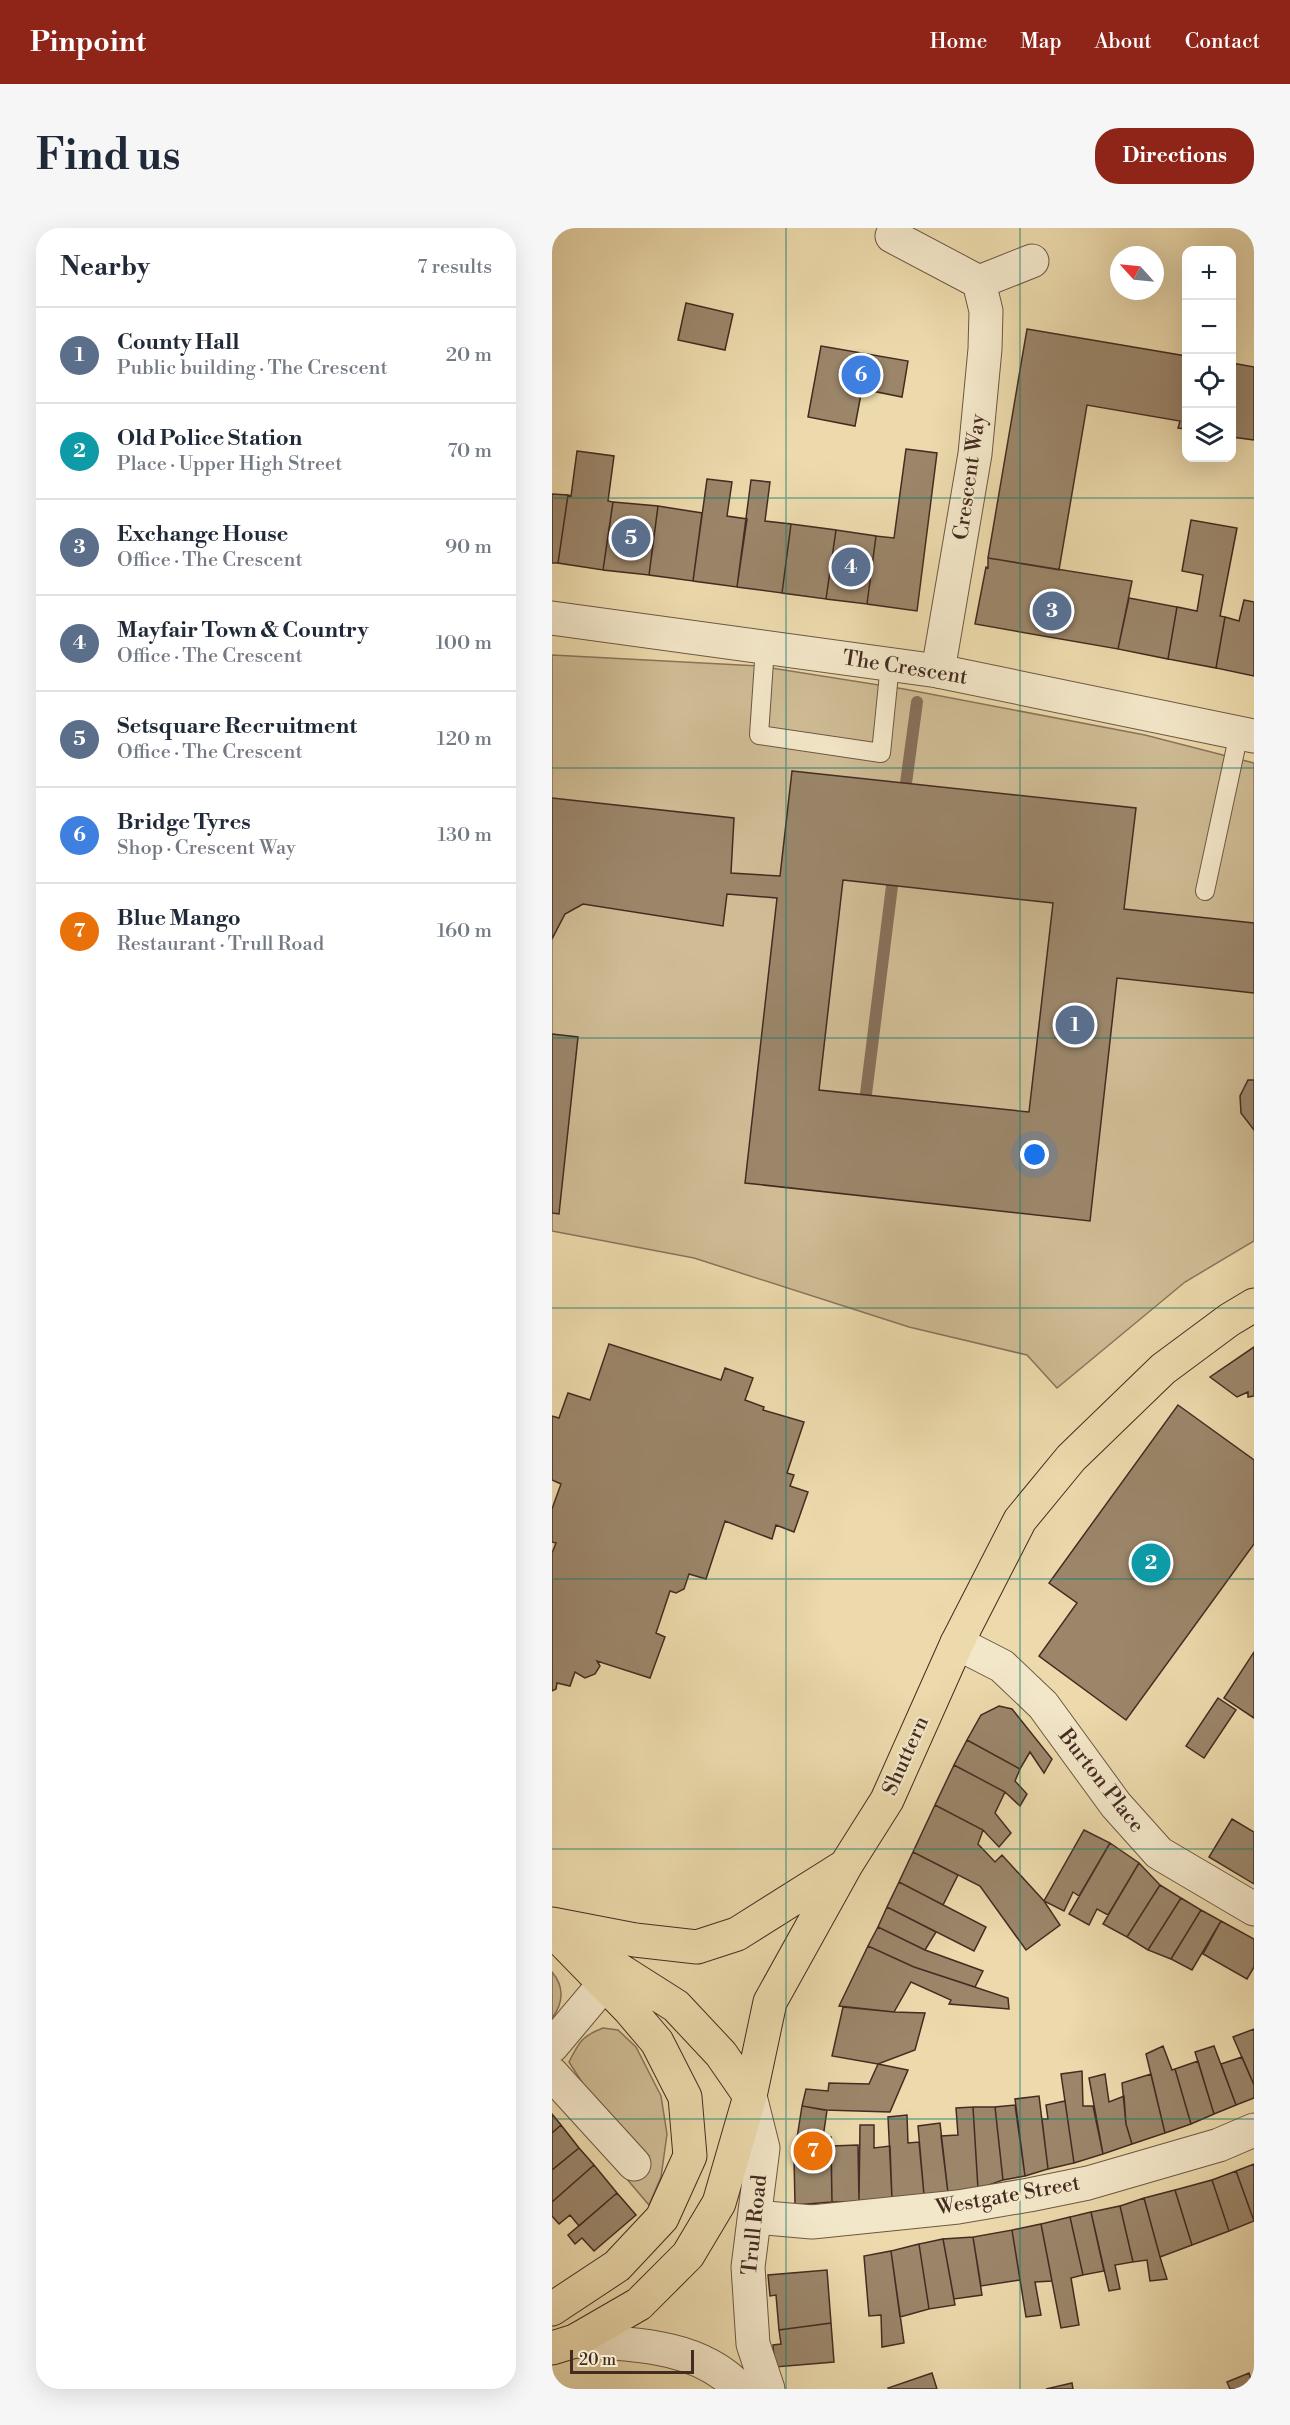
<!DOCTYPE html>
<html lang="en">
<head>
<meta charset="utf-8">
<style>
	:root { --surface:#fff; --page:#f6f6f7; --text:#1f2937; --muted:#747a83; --line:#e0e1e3; --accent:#8f2418 }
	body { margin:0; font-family:"Libre Bodoni",serif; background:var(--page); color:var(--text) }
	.controls { position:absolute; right:18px; top:18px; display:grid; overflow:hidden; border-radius:12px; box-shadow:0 6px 24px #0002 }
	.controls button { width:54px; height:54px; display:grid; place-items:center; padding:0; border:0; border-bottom:2px solid var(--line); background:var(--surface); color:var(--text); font:30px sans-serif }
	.compass { position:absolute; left:558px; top:18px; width:54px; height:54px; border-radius:50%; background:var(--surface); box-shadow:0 6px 24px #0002; rotate:297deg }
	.scale { position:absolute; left:18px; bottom:15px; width:124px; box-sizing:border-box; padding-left:6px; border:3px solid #442b22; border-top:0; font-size:16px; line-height:21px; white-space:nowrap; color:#442b22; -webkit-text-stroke:4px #f3e7c9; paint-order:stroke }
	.you { position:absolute; left:483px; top:927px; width:21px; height:21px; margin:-15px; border:4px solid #fff; border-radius:50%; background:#1a73e8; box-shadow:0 0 0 9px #1a73e833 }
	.badge { display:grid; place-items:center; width:39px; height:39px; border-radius:50%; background:var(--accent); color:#fff; font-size:20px; font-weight:700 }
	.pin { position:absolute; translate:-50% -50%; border:3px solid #fff; box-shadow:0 2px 6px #0006 }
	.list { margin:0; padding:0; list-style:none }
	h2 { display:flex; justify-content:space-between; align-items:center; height:78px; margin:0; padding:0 24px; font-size:26px }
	h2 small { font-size:20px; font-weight:400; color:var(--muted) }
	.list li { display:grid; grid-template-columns:39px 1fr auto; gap:18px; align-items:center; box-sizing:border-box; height:96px; padding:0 24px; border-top:2px solid var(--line) }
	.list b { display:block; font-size:22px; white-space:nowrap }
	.list p { margin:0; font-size:20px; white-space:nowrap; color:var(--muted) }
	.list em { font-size:20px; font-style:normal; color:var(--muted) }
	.icon { flex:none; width:33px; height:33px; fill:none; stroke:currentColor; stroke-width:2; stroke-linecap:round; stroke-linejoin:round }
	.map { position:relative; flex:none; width:702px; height:2161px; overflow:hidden; border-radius:24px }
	header { display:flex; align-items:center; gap:36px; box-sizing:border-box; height:84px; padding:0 30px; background:var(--accent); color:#fff }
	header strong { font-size:28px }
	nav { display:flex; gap:33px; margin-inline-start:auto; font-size:21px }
	.intro { display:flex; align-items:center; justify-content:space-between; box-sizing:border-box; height:144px; padding:0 36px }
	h1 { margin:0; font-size:42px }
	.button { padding:15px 27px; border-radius:24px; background:var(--accent); color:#fff; font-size:21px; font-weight:700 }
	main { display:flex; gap:36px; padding:0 36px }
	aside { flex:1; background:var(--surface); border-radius:24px; box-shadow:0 6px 24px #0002 }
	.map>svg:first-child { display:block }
	.green { fill:#cfbc95; stroke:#8a745c; stroke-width:1.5 }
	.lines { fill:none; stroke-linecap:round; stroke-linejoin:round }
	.stream { stroke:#877059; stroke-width:12 }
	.building { fill:#9b866a; stroke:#442b22; stroke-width:1.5; fill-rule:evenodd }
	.service-casing { stroke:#6e5744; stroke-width:20 }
	.minor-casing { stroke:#6e5744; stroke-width:35 }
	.tertiary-casing { stroke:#6e5744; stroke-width:35 }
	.primary-casing { stroke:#442b22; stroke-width:35 }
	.service { stroke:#f3e7c9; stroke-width:18 }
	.minor { stroke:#f3e7c9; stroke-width:33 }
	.tertiary { stroke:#f3e7c9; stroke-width:33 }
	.primary { stroke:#ecdaac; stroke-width:33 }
	.grid { fill:none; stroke:#0f766e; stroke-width:1.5; stroke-opacity:0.55 }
	.labels { text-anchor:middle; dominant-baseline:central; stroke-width:4.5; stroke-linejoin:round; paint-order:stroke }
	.street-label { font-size:21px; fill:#442b22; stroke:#f3e7c9 }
</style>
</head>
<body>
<header>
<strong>Pinpoint</strong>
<nav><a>Home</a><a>Map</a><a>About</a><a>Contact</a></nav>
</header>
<div class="intro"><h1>Find us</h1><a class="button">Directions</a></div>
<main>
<aside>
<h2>Nearby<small>7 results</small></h2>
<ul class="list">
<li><span class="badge" style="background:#5c6f8a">1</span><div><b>County Hall</b><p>Public building · The Crescent</p></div><em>20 m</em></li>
<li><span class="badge" style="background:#0f9aa8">2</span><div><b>Old Police Station</b><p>Place · Upper High Street</p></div><em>70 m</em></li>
<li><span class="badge" style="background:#5c6f8a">3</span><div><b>Exchange House</b><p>Office · The Crescent</p></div><em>90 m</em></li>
<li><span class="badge" style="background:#5c6f8a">4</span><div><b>Mayfair Town &amp; Country</b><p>Office · The Crescent</p></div><em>100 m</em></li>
<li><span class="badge" style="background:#5c6f8a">5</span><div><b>Setsquare Recruitment</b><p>Office · The Crescent</p></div><em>120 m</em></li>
<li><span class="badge" style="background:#3f7fe0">6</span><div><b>Bridge Tyres</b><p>Shop · Crescent Way</p></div><em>130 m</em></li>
<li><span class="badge" style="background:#e8710a">7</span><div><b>Blue Mango</b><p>Restaurant · Trull Road</p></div><em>160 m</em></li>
</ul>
</aside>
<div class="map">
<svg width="702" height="2161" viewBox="0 0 702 2161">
	<rect width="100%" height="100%" fill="#ecdaac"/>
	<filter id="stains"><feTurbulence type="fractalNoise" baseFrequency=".00333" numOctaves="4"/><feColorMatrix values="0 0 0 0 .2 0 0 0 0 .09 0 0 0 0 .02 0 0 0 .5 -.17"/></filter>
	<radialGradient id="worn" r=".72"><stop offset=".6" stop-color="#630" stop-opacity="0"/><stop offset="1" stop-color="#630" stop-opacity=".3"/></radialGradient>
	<path class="green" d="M0 427 207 438 352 461 593 507 702 535V1013L633 1054 505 1160 475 1127 357 1099 142 1030 0 1003Z
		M0 1744C13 1759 11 1776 0 1790Z
		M51 1800 66 1802 84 1819 109 1868 115 1906 109 1949 97 1977 74 1950 97 1928 31 1856 17 1834C27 1814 30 1808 51 1800Z"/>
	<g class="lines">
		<path class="stream" d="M354 555 365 474
			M314 866 340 658"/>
	</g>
	<path class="building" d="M134 75 181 86 173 122 126 112Z
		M475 101 634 128V201L626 200 628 193 535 177 507 342 436 330Z
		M269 118 356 133 350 169 310 161 303 198 256 189Z
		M680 135 702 139V212L680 209Z
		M354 221 385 225 365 383 315 376 324 308 342 310Z
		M25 223 62 228 56 273 61 274 51 342 6 335 16 267 19 268Z
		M155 251 180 254 175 288 195 291 185 359 141 353Z
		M199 252 218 254 213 293 239 296 230 365 185 359Z
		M0 266 16 267 6 335H0Z
		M61 274 106 278 97 347 51 342Z
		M106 278 150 285 141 353 97 347Z
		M639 292 685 300 668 388 673 389 664 440 616 431 625 379 645 383 651 347 630 343Z
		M239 296 284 302 274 371 230 365Z
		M284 302 324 308 315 376 274 371Z
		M436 330 580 353 566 421 423 396 434 339 436 340Z
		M577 370 625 379 616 431 566 421Z
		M692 372 702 374V448L664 440 673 389 687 393Z
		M240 543 584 580 572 681 702 695V765L565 750 538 993 193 955 225 670 175 666 171 698 31 676 13 686 0 711V570L182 590 179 645 228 648ZM291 652 501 675 477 884 267 862Z
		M0 806 26 809 7 986 0 985Z
		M696 852H702V902L689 885 688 868Z
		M57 1116 169 1152 173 1140 201 1150 193 1172 212 1179 211 1182 252 1194 235 1245 242 1247 238 1258 256 1264 242 1304 224 1297 220 1311 173 1293 154 1351 137 1346 132 1361 124 1365 118 1363 104 1405 113 1409 98 1450 45 1433 48 1438 43 1446 33 1450 23 1444 18 1458 5 1455 4 1461 0 1463V1325L4 1315 0 1314V1281L9 1256 0 1252V1188L7 1190 16 1165 38 1172Z
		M702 1119V1168L696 1169V1164L685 1169 658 1149Z
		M626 1177 702 1232V1316L574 1492 487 1428 525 1375 497 1355Z
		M702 1424V1490L672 1470Z
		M666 1470 684 1482 652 1530 634 1518Z
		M447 1478 460 1481 500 1531 492 1545 478 1524 468 1541 415 1512 429 1487Z
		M415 1512 468 1541 463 1553 475 1566 468 1578 453 1564 402 1537Z
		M402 1537 453 1564 443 1585 459 1605 447 1619 431 1602 383 1577Z
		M383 1577 431 1602 426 1616 443 1634 450 1627 492 1673 508 1697 474 1722 428 1658 361 1624Z
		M680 1591 702 1604V1656L657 1629Z
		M532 1602 558 1615 527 1668 521 1664 512 1683 492 1673Z
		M558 1615 587 1635 556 1687 545 1681 537 1697 517 1686Z
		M361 1624 406 1647 391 1677 347 1654Z
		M587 1635 608 1657 575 1709 551 1696Z
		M347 1654 434 1699 422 1723 335 1679Z
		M608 1657 629 1670 596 1722 575 1709Z
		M629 1670 649 1682 619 1731 596 1722Z
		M335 1679 384 1704 373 1722 326 1699Z
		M649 1682 669 1693 640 1742 619 1731Z
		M669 1693 702 1711V1739L695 1751 651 1726Z
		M326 1699 373 1722 431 1743 423 1759 362 1739 316 1718Z
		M316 1718 362 1739 456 1770 457 1781 397 1776 399 1772 359 1754 342 1784 287 1778Z
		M291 1779 342 1784 373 1785 363 1822 326 1836 280 1828Z
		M702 1801V1857L681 1809Z
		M611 1818 620 1842 623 1841 639 1896 613 1905 594 1826Z
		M662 1818 684 1877 662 1886 643 1824Z
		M690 1829 702 1857V1870L684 1877 669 1836Z
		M646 1833 662 1886 639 1896 623 1841Z
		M326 1836 356 1842 338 1884 272 1882 250 1878 254 1861 276 1863 277 1855 317 1856Z
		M530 1843 531 1878H541L551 1926 522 1935 509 1846Z
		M553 1846 557 1874 572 1868 574 1896 580 1916 551 1926 537 1850Z
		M599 1846 613 1905 580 1916 574 1896 570 1855Z
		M487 1868 496 1941 473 1948 463 1871Z
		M513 1873 522 1935 496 1941 490 1891H496L494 1877Z
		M463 1877 473 1948 451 1952 443 1879Z
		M250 1878 275 1882 271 1910 279 1909 280 1974 243 1977 242 1929Z
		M421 1879H443L451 1952 426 1961Z
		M421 1879 426 1961 396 1965 389 1908 406 1907 404 1880Z
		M0 1886 9 1897 0 1905Z
		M355 1887 356 1915 367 1914 372 1967 340 1971 336 1889Z
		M388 1895 396 1965 372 1967 366 1898Z
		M9 1897 27 1920 0 1942V1905Z
		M308 1897H322V1920L338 1918 340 1971 307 1974Z
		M306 1917 307 1974H280L279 1918Z
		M27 1920 42 1937 0 1974V1942Z
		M702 1936V1993L684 1943Z
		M42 1937 65 1965 27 1998 18 1987 7 1996 0 1988V1974Z
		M684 1943 702 1993 677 2003 660 1952Z
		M660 1952 677 2003 640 2017 623 1962Z
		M623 1962 640 2017 608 2029 592 1970Z
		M65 1965 84 1987 42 2023 30 2010 23 2016 16 2007Z
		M592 1970 608 2029 615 2051 598 2053 595 2032 581 2034 568 1978Z
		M568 1978 581 2034 563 2037 568 2061 557 2063 539 1984Z
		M539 1984 552 2043 531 2047 518 1989Z
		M518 1989 531 2047 519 2050 527 2097 509 2100 489 1996Z
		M489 1996 500 2053 483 2054 489 2087 474 2089 460 2002Z
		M460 2002 468 2052 429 2058 421 2009Z
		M421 2009 430 2067 402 2071 391 2011Z
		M391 2011 403 2077 377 2081 367 2016Z
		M367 2016 377 2081 348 2089 339 2023Z
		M339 2023 352 2115 330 2119 329 2087 317 2088 312 2028Z
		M275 2042 279 2095 227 2102 224 2067 218 2068 216 2047Z
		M279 2095 282 2134 223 2139 221 2117 229 2116 227 2102Z
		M380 2145 385 2161H337L336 2160Z
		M697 2145 702 2161H678L675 2154Z
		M520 2155 521 2161H494Z"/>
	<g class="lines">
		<g class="service-casing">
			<path id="service" d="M213 419 207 507 329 525 338 436
				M653 663 687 505"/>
		</g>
		<g class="minor-casing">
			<path id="minor" d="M340 8 427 54
				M386 443 423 226 433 121 434 83 427 54 480 33
				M405 1415 450 1438 491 1477 564 1577 607 1625 702 1681
				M0 1818 52 1756
				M0 1846 82 1936
				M203 1989 260 1994 406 1979 477 1967 536 1955 667 1917 702 1902"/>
		</g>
		<g class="tertiary-casing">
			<path id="tertiary" d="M0 390 386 443 702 508
				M198 1868 211 1920 196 2039 201 2116 216 2161
				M23 2113C79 2116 147 2116 188 2161"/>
		</g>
		<g class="primary-casing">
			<path id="primary" d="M0 1696 83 1712 145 1719 185 1706 293 1638
				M0 1702 77 1781 105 1814 133 1869 138 1928 110 1990 65 2038 0 2081
				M39 1724 124 1778 169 1826 198 1868
				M0 2120 23 2113 87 2076 136 2027 167 1975 198 1868 218 1774 294 1637 335 1572 405 1415 468 1292 519 1230 611 1141 677 1092 702 1077"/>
		</g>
		<use href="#service" class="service"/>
		<use href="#minor" class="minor"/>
		<use href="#tertiary" class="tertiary"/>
		<use href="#primary" class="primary"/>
	</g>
	<path class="grid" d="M234 0V2161M468 0V2161M0 270H702M0 540H702M0 810H702M0 1080H702M0 1351H702M0 1621H702M0 1891H702"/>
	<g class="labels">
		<g class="street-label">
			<text transform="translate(418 249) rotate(-82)">Crescent Way</text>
			<text transform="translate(353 440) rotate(9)">The Crescent</text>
			<text transform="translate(354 1528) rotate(-66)">Shuttern</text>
			<text transform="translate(549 1553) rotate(52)">Burton Place</text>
			<text transform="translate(456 1968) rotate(-10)">Westgate Street</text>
			<text transform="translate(203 1997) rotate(-84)">Trull Road</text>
		</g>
	</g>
	<rect width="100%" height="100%" filter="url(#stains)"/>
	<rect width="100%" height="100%" fill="url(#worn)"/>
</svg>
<div class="controls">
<button>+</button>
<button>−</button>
<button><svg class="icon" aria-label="locate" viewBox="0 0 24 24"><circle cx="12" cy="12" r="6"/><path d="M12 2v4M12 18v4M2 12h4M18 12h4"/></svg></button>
<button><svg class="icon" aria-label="layers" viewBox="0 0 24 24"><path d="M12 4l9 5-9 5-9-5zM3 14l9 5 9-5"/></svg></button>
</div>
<svg class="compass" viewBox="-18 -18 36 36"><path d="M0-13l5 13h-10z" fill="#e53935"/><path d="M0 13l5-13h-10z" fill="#747a83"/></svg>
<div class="scale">20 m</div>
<div class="you"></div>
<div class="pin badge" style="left:523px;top:797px;background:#5c6f8a">1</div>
<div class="pin badge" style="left:599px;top:1335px;background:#0f9aa8">2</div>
<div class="pin badge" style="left:500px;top:383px;background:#5c6f8a">3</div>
<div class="pin badge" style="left:299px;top:339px;background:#5c6f8a">4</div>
<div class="pin badge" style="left:79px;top:310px;background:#5c6f8a">5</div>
<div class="pin badge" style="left:309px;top:147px;background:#3f7fe0">6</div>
<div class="pin badge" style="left:261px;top:1923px;background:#e8710a">7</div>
</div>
</main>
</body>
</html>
